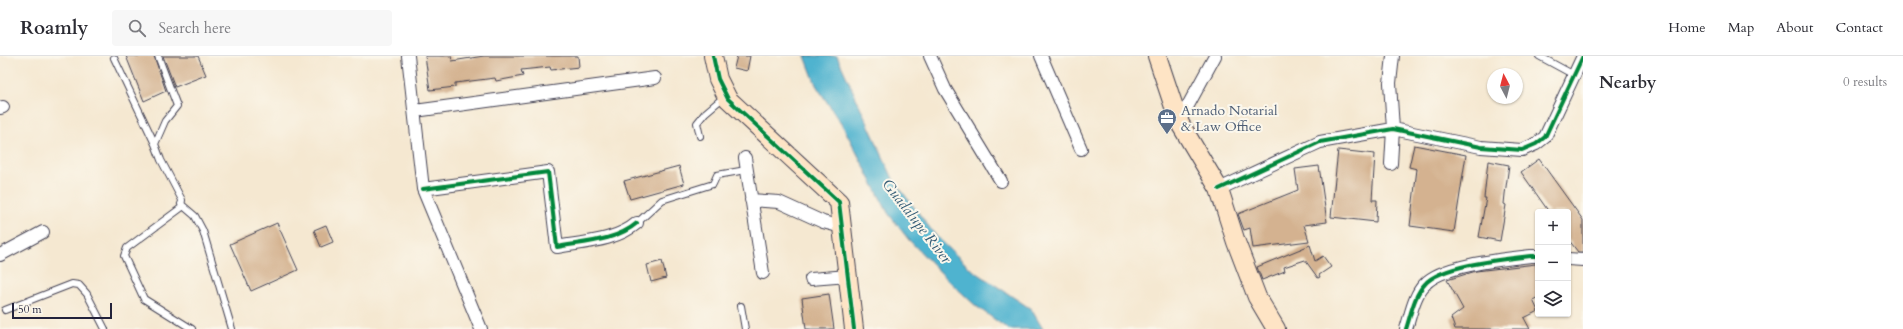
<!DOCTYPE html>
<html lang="en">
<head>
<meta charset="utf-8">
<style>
	:root { --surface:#fff; --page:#f7f7f7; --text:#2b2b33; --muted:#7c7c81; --line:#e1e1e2 }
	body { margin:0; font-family:Cardo,serif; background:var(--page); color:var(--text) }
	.controls { position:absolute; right:12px; bottom:12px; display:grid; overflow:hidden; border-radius:4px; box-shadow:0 1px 3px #0004 }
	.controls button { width:36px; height:36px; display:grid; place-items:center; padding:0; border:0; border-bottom:1px solid var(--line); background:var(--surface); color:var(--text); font:20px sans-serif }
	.compass { position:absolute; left:1487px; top:12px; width:36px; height:36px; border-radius:50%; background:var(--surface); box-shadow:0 1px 3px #0004; rotate:353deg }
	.scale { position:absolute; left:12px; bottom:10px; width:100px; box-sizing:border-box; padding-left:4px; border:2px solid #22223b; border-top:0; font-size:11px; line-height:14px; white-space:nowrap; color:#22223b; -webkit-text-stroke:3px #fbf7ec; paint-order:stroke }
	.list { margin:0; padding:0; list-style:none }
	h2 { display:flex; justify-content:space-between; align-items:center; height:52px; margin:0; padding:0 16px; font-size:17px }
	h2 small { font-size:13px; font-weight:400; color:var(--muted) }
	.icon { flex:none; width:22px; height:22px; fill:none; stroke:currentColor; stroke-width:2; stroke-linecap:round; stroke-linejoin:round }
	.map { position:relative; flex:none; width:1583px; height:273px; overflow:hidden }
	header { display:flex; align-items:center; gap:24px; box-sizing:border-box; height:56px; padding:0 20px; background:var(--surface); border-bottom:1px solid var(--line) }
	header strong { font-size:19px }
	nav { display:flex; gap:22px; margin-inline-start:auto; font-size:14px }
	.search { width:280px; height:36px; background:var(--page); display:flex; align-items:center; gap:10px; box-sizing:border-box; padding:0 14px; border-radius:4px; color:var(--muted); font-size:15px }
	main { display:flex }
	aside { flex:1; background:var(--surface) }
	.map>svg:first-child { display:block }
	.water { fill:#50b3cf; stroke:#396a85 }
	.building { fill:#d4b290 }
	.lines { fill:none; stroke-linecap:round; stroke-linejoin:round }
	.lane-casing { stroke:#424052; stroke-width:8 }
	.street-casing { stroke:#424052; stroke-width:14 }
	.secondary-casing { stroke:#424052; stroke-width:20 }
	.lane { stroke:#fff; stroke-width:6 }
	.street { stroke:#fff; stroke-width:12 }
	.secondary { stroke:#fee4c5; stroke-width:18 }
	.cycleway-casing { stroke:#fbf7ec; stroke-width:6 }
	.cycleway { stroke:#00873e; stroke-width:4 }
	.labels { text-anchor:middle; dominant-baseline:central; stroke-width:4; stroke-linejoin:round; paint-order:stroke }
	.service-label { font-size:14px; fill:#4e5e75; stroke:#fbf7ec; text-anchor:start }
	.water-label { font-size:15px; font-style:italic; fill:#345c76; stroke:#fbf7ec }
</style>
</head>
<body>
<header>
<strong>Roamly</strong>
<div class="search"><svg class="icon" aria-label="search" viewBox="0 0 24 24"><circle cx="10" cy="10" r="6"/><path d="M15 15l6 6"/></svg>Search here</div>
<nav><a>Home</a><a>Map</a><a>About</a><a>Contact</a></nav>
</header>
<main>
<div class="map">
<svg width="1583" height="273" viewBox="0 0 1583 273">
	<rect width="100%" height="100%" fill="#fbf7ec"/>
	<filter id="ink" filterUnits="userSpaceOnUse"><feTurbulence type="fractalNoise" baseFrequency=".025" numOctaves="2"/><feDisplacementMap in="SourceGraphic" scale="8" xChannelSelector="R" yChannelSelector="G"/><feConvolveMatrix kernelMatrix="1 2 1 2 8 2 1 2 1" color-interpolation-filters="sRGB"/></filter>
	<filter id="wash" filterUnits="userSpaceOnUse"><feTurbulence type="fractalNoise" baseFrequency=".012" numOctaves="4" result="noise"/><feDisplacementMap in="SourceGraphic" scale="16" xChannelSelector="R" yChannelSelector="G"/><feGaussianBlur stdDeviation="0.9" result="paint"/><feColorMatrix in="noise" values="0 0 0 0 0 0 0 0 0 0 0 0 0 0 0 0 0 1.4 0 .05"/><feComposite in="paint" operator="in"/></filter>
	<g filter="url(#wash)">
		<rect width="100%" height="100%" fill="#f5e8d1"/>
		<path class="water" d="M805 0H837L894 125 936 180 971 213 1031 253 1043 273H1008L976 250 947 223 909 184 888 157 845 74 816 29Z"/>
		<g id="blocks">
			<path class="building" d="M126 0H154L166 35 144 45Z
				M163 0H198L206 19 175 31Z
				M425 0H451L452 5 484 0H578L579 11 551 14 550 11 521 14 523 20 496 25 495 22 455 27V31L430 34Z
				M737 0H750L747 15 734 12Z
				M1414 89 1466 99 1454 176 1410 170 1417 113 1409 111Z
				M1338 94 1375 98 1372 144H1377L1376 166 1331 161Z
				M1539 103 1583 164V196H1578L1568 183V156H1549L1521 116Z
				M1488 105 1509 109 1505 138 1504 148 1506 149 1500 185 1479 181 1486 142H1484Z
				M679 110 684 128 630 143 624 125Z
				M1319 110 1327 166 1304 169 1309 185 1253 192 1250 172 1244 174 1238 158 1298 134 1295 113Z
				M277 167 298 214 251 235 230 188Z
				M326 169 333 186 321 191 314 174Z
				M1310 189 1315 205 1323 200 1331 211 1319 219 1320 221 1318 222 1305 204 1284 211 1285 215 1262 224 1257 211Z
				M662 205 666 222 651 226 647 209Z
				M1536 208 1538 241 1533 244 1538 255 1524 262 1530 273H1455L1451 262 1463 253 1447 224 1476 215Z
				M829 238 834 273H806L802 242Z"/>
		</g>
	</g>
	<g filter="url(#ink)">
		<use href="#blocks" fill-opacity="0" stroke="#424052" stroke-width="1"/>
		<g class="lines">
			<g class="lane-casing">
				<path id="lane" d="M158 0 177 50 165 65 155 88 161 104 182 144 181 152 127 192 124 200 144 243 192 273
					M1539 0 1574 19
					M114 2 155 88
					M700 80 697 67 705 57 725 40
					M181 148 195 160 203 175 232 273
					M637 167 662 144 713 128 717 119 746 114
					M741 250 745 273
					M5 254 72 228 79 229 87 238 105 273"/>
			</g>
			<g class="street-casing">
				<path id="street" d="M408 0 423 133 481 273
					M930 0 945 33 1001 125
					M1041 0 1081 93
					M0 52 3 51
					M415 55 655 22
					M1179 66 1215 0
					M745 102 763 217
					M1391 108 1393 73 1390 27 1393 0
					M423 133 548 116 557 191C584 186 616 185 637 167
					M1219 133 1320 86 1393 73 1481 91 1522 94 1536 88 1545 81 1583 0
					M751 144 779 146 823 166 842 171
					M0 199 43 176
					M1568 203 1583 204
					M811 223 848 220
					M1406 273C1411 258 1414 239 1425 228 1441 209 1506 203 1531 200H1538"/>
			</g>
			<g class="secondary-casing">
				<path id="secondary" d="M713 0 718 23 728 43 839 146 854 273
					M1157 0 1179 66 1219 133 1236 186 1257 241 1276 273"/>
			</g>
			<use href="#lane" class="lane"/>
			<use href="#street" class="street"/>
			<use href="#secondary" class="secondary"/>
			<g class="cycleway-casing">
				<path id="cycleway" d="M713 0 718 23 728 43 839 146 854 273
					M423 133 548 116 557 191C584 186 616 185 637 167
					M1219 133 1320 86 1393 73 1481 91 1522 94 1536 88 1545 81 1583 0
					M1406 273C1411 258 1414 239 1425 228 1441 209 1506 203 1531 200H1538"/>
			</g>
			<use href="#cycleway" class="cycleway"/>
		</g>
	</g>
	<defs>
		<g id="office-pin" transform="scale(1)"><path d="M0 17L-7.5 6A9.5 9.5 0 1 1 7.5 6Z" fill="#5c6f8a" stroke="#fbf7ec"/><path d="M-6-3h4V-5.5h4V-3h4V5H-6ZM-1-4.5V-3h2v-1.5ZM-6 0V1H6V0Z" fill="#fff"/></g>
	</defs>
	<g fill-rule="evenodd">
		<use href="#office-pin" x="1167" y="62"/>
	</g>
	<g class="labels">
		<g class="service-label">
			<text x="1181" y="54">Arnado Notarial<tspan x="1181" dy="16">&amp; Law Office</tspan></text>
		</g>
		<g class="water-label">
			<text transform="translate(917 165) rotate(52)">Guadalupe River</text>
		</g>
	</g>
</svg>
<div class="controls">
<button>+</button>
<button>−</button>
<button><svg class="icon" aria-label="layers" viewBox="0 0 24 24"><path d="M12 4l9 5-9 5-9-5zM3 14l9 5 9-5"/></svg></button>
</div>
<svg class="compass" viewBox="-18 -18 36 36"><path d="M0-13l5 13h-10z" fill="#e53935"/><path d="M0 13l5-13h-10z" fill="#7c7c81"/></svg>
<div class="scale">50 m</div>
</div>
<aside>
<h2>Nearby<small>0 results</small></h2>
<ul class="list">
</ul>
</aside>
</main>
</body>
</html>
